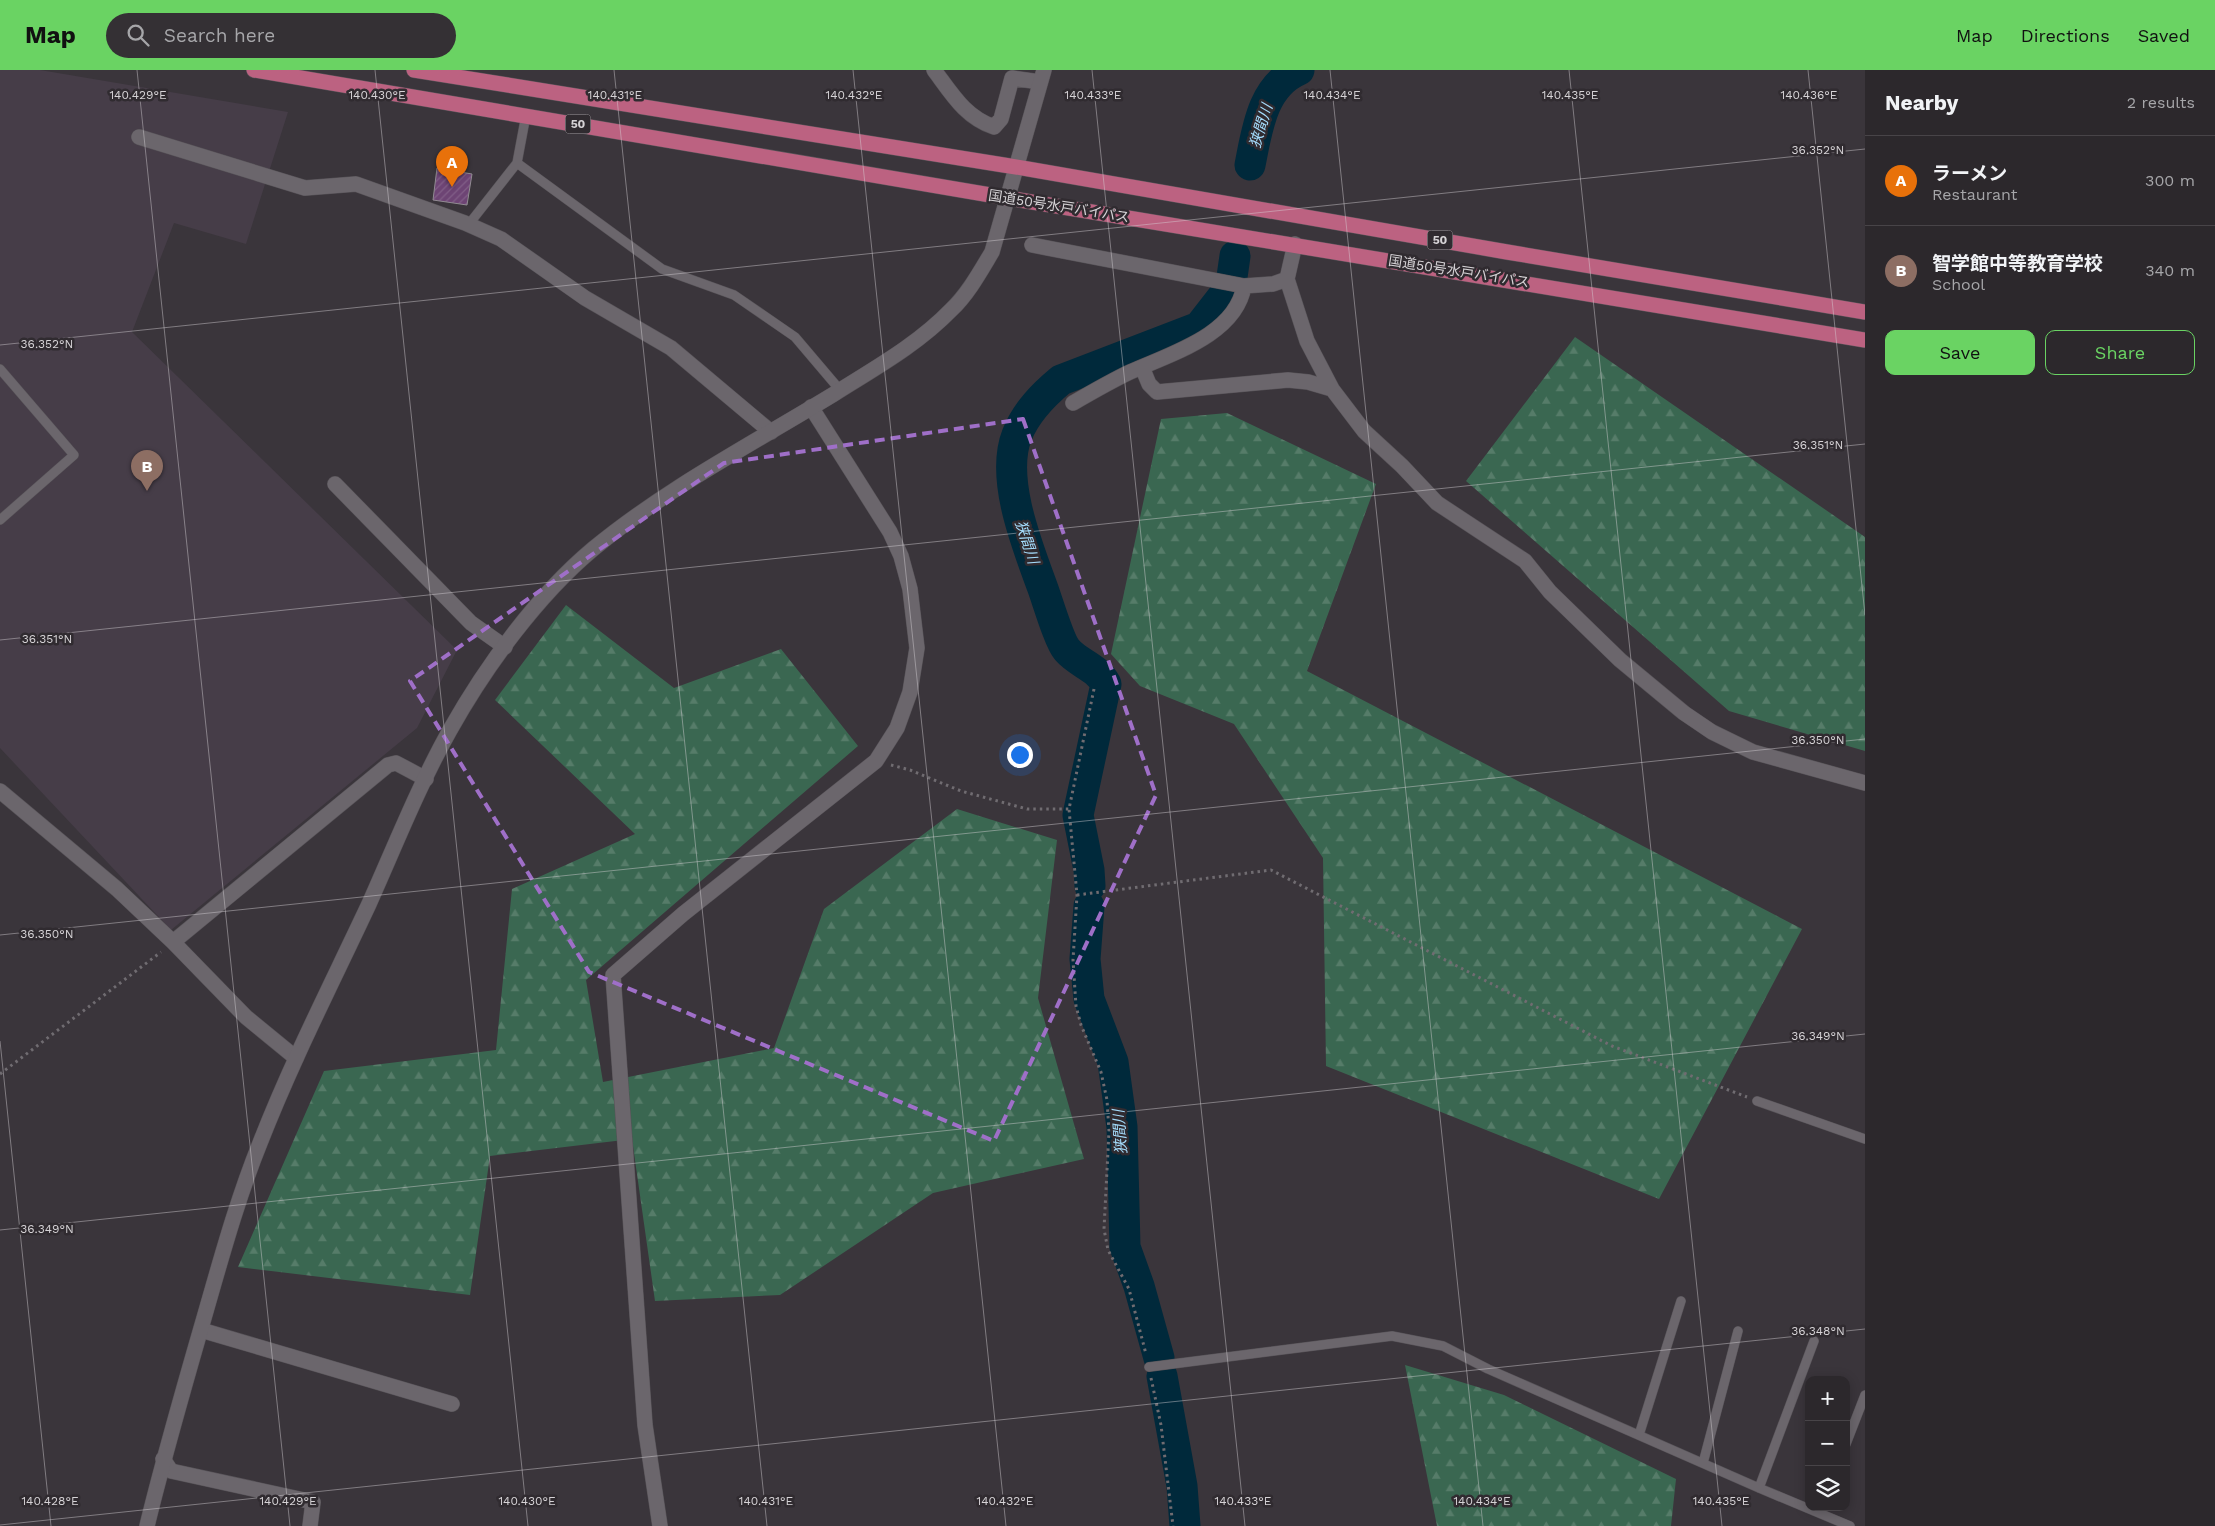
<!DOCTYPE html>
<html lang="en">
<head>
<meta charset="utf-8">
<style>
	:root { --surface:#2c282c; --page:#343034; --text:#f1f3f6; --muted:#a6a6a9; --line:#484448; --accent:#6ad363 }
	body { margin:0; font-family:"Work Sans","Noto Sans JP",sans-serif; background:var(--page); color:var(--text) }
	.controls { position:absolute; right:15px; bottom:15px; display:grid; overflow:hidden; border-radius:10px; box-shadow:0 2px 12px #0003 }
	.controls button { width:45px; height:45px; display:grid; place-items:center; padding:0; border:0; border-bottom:1px solid var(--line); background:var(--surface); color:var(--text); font:25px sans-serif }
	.you { position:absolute; left:1019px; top:684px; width:18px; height:18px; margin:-12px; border:4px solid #fff; border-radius:50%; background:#1a73e8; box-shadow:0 0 0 8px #1a73e833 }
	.badge { display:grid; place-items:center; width:32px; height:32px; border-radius:50%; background:var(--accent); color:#fff; font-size:16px; font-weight:700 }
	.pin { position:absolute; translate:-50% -41px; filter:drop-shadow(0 1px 2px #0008) }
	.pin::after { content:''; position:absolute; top:26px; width:18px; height:15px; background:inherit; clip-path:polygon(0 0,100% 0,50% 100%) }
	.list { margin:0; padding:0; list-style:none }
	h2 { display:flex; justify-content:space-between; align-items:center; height:65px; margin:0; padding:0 20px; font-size:21px }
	h2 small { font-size:16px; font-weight:400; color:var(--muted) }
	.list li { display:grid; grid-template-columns:32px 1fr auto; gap:15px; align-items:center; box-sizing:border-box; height:90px; padding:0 20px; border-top:1px solid var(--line) }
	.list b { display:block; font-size:19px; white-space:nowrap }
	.list p { margin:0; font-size:16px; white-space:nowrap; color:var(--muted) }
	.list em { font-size:16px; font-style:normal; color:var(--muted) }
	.actions { display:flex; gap:10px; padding:15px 20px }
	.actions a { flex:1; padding:11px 0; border:1px solid var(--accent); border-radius:10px; text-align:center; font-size:18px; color:var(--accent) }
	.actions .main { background:var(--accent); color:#111 }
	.icon { flex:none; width:28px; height:28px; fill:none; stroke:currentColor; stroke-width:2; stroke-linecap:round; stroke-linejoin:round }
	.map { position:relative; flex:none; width:1865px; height:1456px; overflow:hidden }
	header { display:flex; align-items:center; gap:30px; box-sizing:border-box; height:70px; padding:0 25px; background:var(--accent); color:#111 }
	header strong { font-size:24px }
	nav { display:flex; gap:28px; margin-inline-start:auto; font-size:18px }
	.search { width:350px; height:45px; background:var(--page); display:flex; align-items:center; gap:12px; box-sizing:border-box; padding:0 18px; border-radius:28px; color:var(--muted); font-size:19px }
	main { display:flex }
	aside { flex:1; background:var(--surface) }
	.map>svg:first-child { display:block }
	.built { fill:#463d48 }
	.forest { fill:url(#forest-firs) }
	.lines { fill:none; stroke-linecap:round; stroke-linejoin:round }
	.river { stroke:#00293b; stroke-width:31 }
	.building { fill:url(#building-hatch); stroke:#918b92 }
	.service-casing { stroke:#575358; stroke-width:10 }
	.minor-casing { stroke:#575358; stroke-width:16 }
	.tertiary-casing { stroke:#575358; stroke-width:16 }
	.trunk-casing { stroke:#575358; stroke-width:16 }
	.path { stroke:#706c71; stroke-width:3; stroke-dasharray:2.5 4; stroke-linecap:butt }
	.service { stroke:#6b666c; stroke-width:9 }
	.minor { stroke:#6b666c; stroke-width:15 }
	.tertiary { stroke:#6b666c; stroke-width:15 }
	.trunk { stroke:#bc6281; stroke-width:15 }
	.marked { fill:none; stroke:#9f6fc8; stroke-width:4; stroke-dasharray:10 6; stroke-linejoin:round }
	.ticks { fill:none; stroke:#d6d3d6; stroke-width:1; stroke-opacity:0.45 }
	.labels { text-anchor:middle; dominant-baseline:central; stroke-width:5; stroke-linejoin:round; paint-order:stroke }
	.shield { fill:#302b30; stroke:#a4a1a4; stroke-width:1 }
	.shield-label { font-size:12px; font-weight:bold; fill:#d6d3d6 }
	.street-label { font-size:14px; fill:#d6d3d6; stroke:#302b30 }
	.water-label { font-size:15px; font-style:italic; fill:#a4dcfc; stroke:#302b30 }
	.ticks-label { font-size:12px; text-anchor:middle; fill:#d6d3d6; stroke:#302b30; stroke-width:5; stroke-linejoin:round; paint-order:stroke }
</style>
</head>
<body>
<header>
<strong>Map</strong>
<div class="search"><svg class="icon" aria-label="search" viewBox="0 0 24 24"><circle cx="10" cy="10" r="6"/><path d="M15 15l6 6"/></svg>Search here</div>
<nav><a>Map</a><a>Directions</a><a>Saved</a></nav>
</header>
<main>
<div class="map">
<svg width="1865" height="1456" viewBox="0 0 1865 1456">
	<defs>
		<pattern id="forest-firs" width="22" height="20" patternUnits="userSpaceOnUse" patternTransform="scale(1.25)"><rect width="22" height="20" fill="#3a6751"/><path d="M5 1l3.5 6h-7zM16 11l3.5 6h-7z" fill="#567c69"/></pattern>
		<pattern id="building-hatch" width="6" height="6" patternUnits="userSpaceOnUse" patternTransform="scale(1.25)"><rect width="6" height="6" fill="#6d4474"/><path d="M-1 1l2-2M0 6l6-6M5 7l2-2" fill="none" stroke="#815e87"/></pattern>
	</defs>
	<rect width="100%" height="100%" fill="#3a353b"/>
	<path class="built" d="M0 0H40L288 42 246 174 174 153 132 262 457 580 417 658 171 860 0 678Z"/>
	<path class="forest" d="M1575 267 1865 467V681L1729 641 1466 411Z
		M1227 343 1376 414 1307 601 1802 859 1659 1129 1326 996 1323 788 1234 654 1140 616 1111 584 1161 349Z
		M566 535 674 618 781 579 858 676 586 910 603 1012 774 978 824 839 957 739 1057 770 1038 928 1084 1089 933 1123 780 1225 655 1231 632 1069 490 1086 470 1225 238 1197 324 1001 496 980 512 819 635 764 495 630Z
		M1405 1295 1504 1325 1676 1409 1671 1456H1437Z"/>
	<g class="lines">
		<path class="river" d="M1250 95C1257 60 1262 16 1299 0
			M1232 207 1235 186
			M1090 816 1089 800 1078 745 1106 614C1096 596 1079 594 1067 580 1059 571 1047 529 1042 516 1027 475 1000 408 1017 365 1026 342 1043 325 1061 310L1199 257 1227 221
			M1089 836 1085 889 1089 929 1113 992 1122 1057 1125 1177 1139 1216 1159 1288
			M1162 1306 1182 1416 1185 1456"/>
	</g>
	<path class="building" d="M437 98 472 104 467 135 433 130Z"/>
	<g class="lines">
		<g class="service-casing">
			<path id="service" d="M517 93 662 199 734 225 795 267 840 320
				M469 154 517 93 526 45
				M0 299 74 385 0 450
				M1757 1031 1865 1069
				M1149 1297 1392 1266 1443 1276 1488 1299 1759 1418 1850 1456
				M1639 1365 1681 1231
				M1846 1374 1865 1325
				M1703 1393 1738 1261
				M1759 1418 1814 1271"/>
		</g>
		<g class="minor-casing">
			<path id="minor" d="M934 0C952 24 965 47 994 57L1001 49 1012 8 1040 12
				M139 67 305 118 356 114 465 153 501 169 585 228 671 278 771 362
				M1032 175 1244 216 1273 214 1287 209 1295 174
				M1287 209 1307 271 1332 319 1364 361 1402 396 1437 433 1525 491 1550 522 1620 590 1684 643 1712 662 1753 682 1865 713
				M1142 297 1149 314 1157 322 1288 310 1308 312 1332 319
				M1073 333C1092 322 1111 311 1130 302 1170 284 1236 265 1244 216
				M335 414 471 553 505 577
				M0 721 117 819 173 872 246 947 296 988
				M173 872 388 695 396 693 426 709
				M201 1260 452 1334
				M163 1389 171 1401 313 1432 310 1456
				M660 1456 645 1355 613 905 683 844 876 691 897 658 910 622 917 578 910 519 901 486 890 462 811 337"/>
		</g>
		<g class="tertiary-casing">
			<path id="tertiary" d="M147 1456C164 1386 184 1317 204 1248 221 1189 237 1130 260 1073 292 991 332 913 369 834 395 776 419 715 450 660 486 596 537 526 593 479 667 418 752 374 834 324 875 298 917 275 951 240 968 224 980 202 992 182L1044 0"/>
		</g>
		<g class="trunk-casing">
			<path id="trunk" d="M254 0 1008 128 1865 270
				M414 0 1016 97 1507 182 1865 242"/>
		</g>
		<path class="path" d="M1094 619 1069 739 1077 825 1073 890 1076 936 1081 955 1101 1002 1107 1030 1109 1061 1104 1159 1108 1180 1129 1219 1146 1284
			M891 695 910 700 961 721 1027 739H1069
			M1077 825 1271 800 1612 976 1747 1027
			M0 1004 161 882
			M1151 1308 1161 1355 1173 1456"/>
		<use href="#service" class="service"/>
		<use href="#minor" class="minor"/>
		<use href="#tertiary" class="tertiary"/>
		<use href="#trunk" class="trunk"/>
	</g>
	<path class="marked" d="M1023 349 1156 725 994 1071 589 902 410 611 724 393Z"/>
	<path class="ticks" d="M137 0 290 1456M375 0 528 1456M614 0 767 1456M853 0 1006 1456M1092 0 1245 1456M1330 0 1483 1456M1569 0 1722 1456M1808 0 1865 545M0 275 1865 79M0 570 1865 374M0 865 1865 669M0 971 51 1456M0 1160 1865 964M0 1455 1865 1259"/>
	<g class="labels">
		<g class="shield">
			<rect x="565.5" y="44.5" width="25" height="19" rx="4"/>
			<rect x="1427.5" y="160.5" width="25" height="19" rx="4"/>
		</g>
		<g class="shield-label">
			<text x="578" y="54">50</text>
			<text x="1440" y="170">50</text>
		</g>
		<g class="street-label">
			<text transform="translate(1059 136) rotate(9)">国道50号水戸バイパス</text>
			<text transform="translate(1459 201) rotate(9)">国道50号水戸バイパス</text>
		</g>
		<g class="water-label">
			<text transform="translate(1261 56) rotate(-73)">狭間川</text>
			<text transform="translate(1027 472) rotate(72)">狭間川</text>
			<text transform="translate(1120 1062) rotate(-94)">狭間川</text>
		</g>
	</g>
	<g class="ticks-label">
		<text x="138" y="29">140.429°E</text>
		<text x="377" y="29">140.430°E</text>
		<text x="615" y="29">140.431°E</text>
		<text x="854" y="29">140.432°E</text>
		<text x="1093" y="29">140.433°E</text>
		<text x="1332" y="29">140.434°E</text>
		<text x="1570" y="29">140.435°E</text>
		<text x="1809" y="29">140.436°E</text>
		<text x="1818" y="84">36.352°N</text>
		<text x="47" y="278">36.352°N</text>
		<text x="1818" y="379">36.351°N</text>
		<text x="47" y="573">36.351°N</text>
		<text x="1818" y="674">36.350°N</text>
		<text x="47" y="868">36.350°N</text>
		<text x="1818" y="970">36.349°N</text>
		<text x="47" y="1163">36.349°N</text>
		<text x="1818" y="1265">36.348°N</text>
		<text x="50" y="1435">140.428°E</text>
		<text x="288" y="1435">140.429°E</text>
		<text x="527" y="1435">140.430°E</text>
		<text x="766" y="1435">140.431°E</text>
		<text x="1005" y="1435">140.432°E</text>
		<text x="1243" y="1435">140.433°E</text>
		<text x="1482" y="1435">140.434°E</text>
		<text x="1721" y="1435">140.435°E</text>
	</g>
</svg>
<div class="controls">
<button>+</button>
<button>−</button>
<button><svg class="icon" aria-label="layers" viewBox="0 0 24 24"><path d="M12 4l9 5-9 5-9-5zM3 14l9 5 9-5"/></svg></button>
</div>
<div class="you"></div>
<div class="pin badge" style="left:452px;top:117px;background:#e8710a">A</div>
<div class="pin badge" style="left:147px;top:421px;background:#8d6e63">B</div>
</div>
<aside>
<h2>Nearby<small>2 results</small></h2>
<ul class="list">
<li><span class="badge" style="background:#e8710a">A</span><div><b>ラーメン</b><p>Restaurant</p></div><em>300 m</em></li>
<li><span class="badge" style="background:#8d6e63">B</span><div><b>智学館中等教育学校</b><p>School</p></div><em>340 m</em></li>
</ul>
<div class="actions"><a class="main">Save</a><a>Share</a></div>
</aside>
</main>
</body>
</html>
